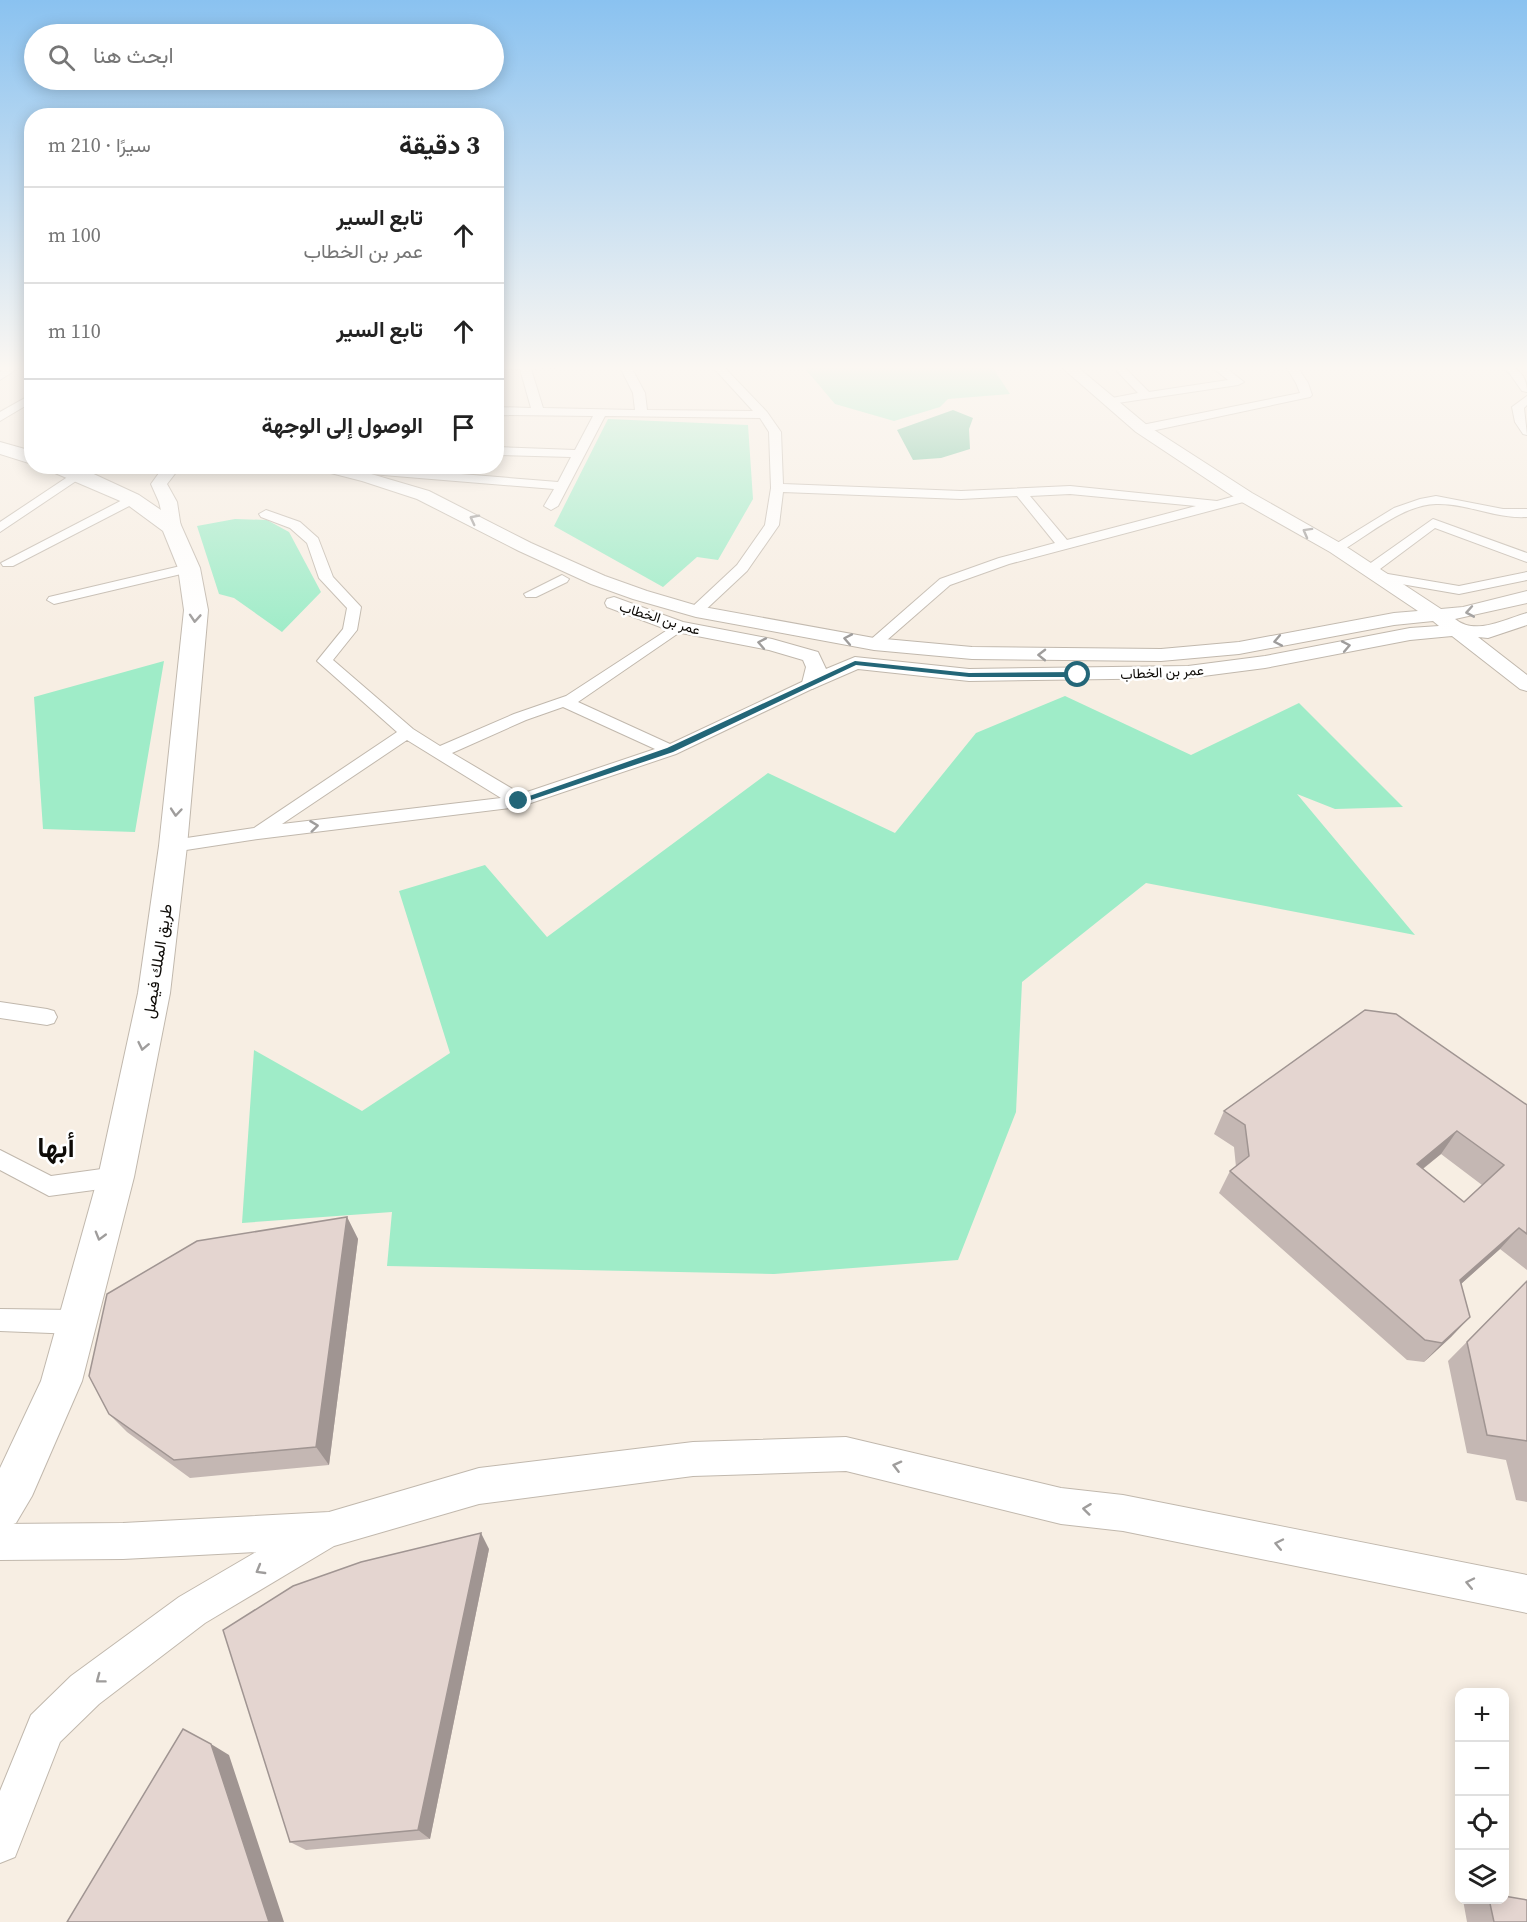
<!DOCTYPE html>
<html lang="ar">
<head>
<meta charset="utf-8">
<style>
	:root { --surface:#fff; --page:#f6f6f6; --text:#222; --muted:#767676; --line:#e0e0e0 }
	body { margin:0; font-family:"Source Serif 4",Vazirmatn,serif; background:var(--page); color:var(--text); direction:rtl }
	.controls { position:absolute; right:18px; bottom:18px; display:grid; overflow:hidden; border-radius:12px; box-shadow:0 3px 15px #0003 }
	.controls button { width:54px; height:54px; display:grid; place-items:center; padding:0; border:0; border-bottom:2px solid var(--line); background:var(--surface); color:var(--text); font:30px sans-serif }
	.stop { position:absolute; width:18px; height:18px; margin:-14px; border:4px solid #236678; border-radius:50%; background:#fff }
	.stop.end { background:#236678; border-color:#fff; box-shadow:0 2px 6px #0008 }
	.list { margin:0; padding:0; list-style:none }
	h2 { display:flex; justify-content:space-between; align-items:center; height:78px; margin:0; padding:0 24px; font-size:26px }
	h2 small { font-size:20px; font-weight:400; color:var(--muted) }
	.list li { display:grid; grid-template-columns:39px 1fr auto; gap:18px; align-items:center; box-sizing:border-box; height:96px; padding:0 24px; border-top:2px solid var(--line) }
	.list b { display:block; font-size:22px; white-space:nowrap }
	.list p { margin:0; font-size:20px; white-space:nowrap; color:var(--muted) }
	.list em { font-size:20px; font-style:normal; color:var(--muted) }
	.icon { flex:none; width:33px; height:33px; fill:none; stroke:currentColor; stroke-width:2; stroke-linecap:round; stroke-linejoin:round }
	.map { position:relative; flex:none; width:1527px; height:1922px; overflow:hidden; direction:ltr }
	.search { position:absolute; background:var(--surface); box-shadow:0 3px 15px #0003; left:24px; top:24px; width:480px; height:66px; display:flex; align-items:center; gap:15px; box-sizing:border-box; padding:0 21px; border-radius:33px; color:var(--muted); font-size:22px }
	.panel { position:absolute; background:var(--surface); box-shadow:0 3px 15px #0003; left:24px; top:108px; width:480px; height:366px; border-radius:24px; direction:rtl }
	.map>svg:first-child { display:block }
	.green { fill:#9fecc8 }
	.forest { fill:#71c49f }
	.lines { fill:none; stroke-linecap:round; stroke-linejoin:round }
	.minor-casing { stroke:#c1b8ad; stroke-width:2 }
	.tertiary-casing { stroke:#c1b8ad; stroke-width:2 }
	.primary-casing { stroke:#c1b8ad; stroke-width:2 }
	.minor { fill:#fff; fill-rule:evenodd }
	.tertiary { fill:#fff; fill-rule:evenodd }
	.primary { fill:#fff; fill-rule:evenodd }
	.wall { fill:#c4b7b3; fill-rule:evenodd }
	.shaded-wall { fill:#a09592 }
	.building { fill:#e4d5d0; stroke:#a09592; stroke-width:1.5; fill-rule:evenodd }
	.oneway { stroke:#9f9d9c }
	.route { fill:#236678 }
	.labels { text-anchor:middle; dominant-baseline:central; stroke-width:5; stroke-linejoin:round; paint-order:stroke }
	.far-street-label { font-size:14px; fill:#0e0b07; stroke:#fff }
	.street-label { font-size:16px; fill:#0e0b07; stroke:#fff }
	.town-label { font-size:28px; font-weight:bold; fill:#0e0b07; stroke:#fff }
</style>
</head>
<body>
<div class="map">
<svg width="1527" height="1922" viewBox="0 0 1527 1922">
	<rect width="100%" height="100%" fill="#f7eee3"/>
	<path class="green" d="M802 365H991L1010 394 948 399 940 407 894 421 835 404Z
		M608 419 748 425 753 499 718 560 697 557 663 587 554 526Z
		M235 519 267 520 289 532 321 592 282 632 234 598 219 594 197 526Z
		M164 661 135 832 43 829 34 697Z
		M1065 696 1191 755 1299 703 1403 807 1335 809 1297 794 1415 935 1146 883 1022 982 1016 1112 958 1260 774 1274 387 1266 392 1212 242 1223 254 1050 362 1111 450 1053 399 891 485 865 547 937 768 773 895 833 976 733Z"/>
	<path class="forest" d="M953 410 973 418 969 429 970 449 941 458 913 460 897 430Z"/>
	<g class="lines">
		<g class="minor-casing">
			<path id="minor" d="M10 365H23L0 380V372Z
				M496 365H560L555 368 531 369 543 408 635 410 633 393 619 365H630L645 393 647 410 753 411 711 365H722L767 412 781 432 783 484 961 491 1070 486 1217 501 1246 493 1252 497 1251 500 1009 564 950 585 879 647 874 649 866 644 869 641 940 579 999 558 1055 543 1017 496 961 499 783 492 779 525 747 571 701 614H691L689 611 691 608 737 565 765 525 771 488 769 432 760 418 605 416 558 506 551 510 544 506 554 489 371 474 369 471 375 467 558 482 571 457 496 455V447L575 450 593 416 496 415V407L531 408 520 369H496ZM1070 494 1196 506 1067 540 1030 496Z
				M1111 365H1122L1149 392 1228 380 1209 365H1222L1244 382 1238 385 1111 404 1107 403V399L1138 393Z
				M1285 365H1296L1308 383 1312 395 1310 397 1142 433 1136 429 1142 425 1300 393 1296 383Z
				M1500 365C1517 365 1527 375 1527 392L1522 391 1510 374Z
				M32 394V402L0 421V412Z
				M1527 396V405L1524 408 1527 435 1523 434 1515 422 1512 407Z
				M78 470 84 474 82 477 0 532V522Z
				M132 495 137 496 138 499 137 502 13 566H3L1 563Z
				M1436 496 1503 509H1527V517C1495 519 1467 503 1436 504 1402 505 1369 535 1341 551L1336 552 1329 548 1394 508 1420 499Z
				M266 510 300 522 318 538 333 577 361 607 357 630 333 660 413 729 440 746 514 714 566 696 678 623 683 624 685 627 683 630 578 702 670 744 806 680 812 678 820 683 818 686 676 754 519 807 258 839 173 852 167 850 164 846 167 842 173 840 254 828 397 732 317 661 343 629 347 608 319 578 307 543 290 528 261 517 259 514ZM563 707 655 749 521 794 452 753 526 720ZM407 740 501 798 282 824Z
				M1433 519 1527 553V562L1435 528 1376 572 1459 586 1527 572V580L1459 594 1378 580 1373 579 1371 576 1373 574 1365 573 1363 570 1365 567Z
				M189 564 194 565 196 568 194 571 54 604 47 600 49 597Z
				M562 575 569 579 567 582 536 597H526L524 594Z
				M0 1002 47 1009 54 1011 57 1017 54 1023 47 1025 0 1018Z
				M0 1150 51 1176 116 1167 124 1170 127 1177 124 1184 116 1187 49 1196 0 1170Z
				M0 1309 76 1310 85 1314 88 1322 85 1330 76 1334 0 1331Z"/>
		</g>
		<g class="tertiary-casing">
			<path id="tertiary" d="M1059 365H1075L1148 426 1252 493 1342 544 1441 609 1463 607 1527 591V603L1455 619C1476 636 1505 619 1527 613V625L1488 638 1478 637 1527 675V691L1520 689 1452 636 1410 640 1265 668 1188 678 969 681 858 669 812 689 805 687 802 683 806 667 803 660 769 650 671 631 607 607 605 603 607 599 614 597 683 622 772 639 818 652 826 669 855 657 969 669 1188 666 1265 656 1410 628 1439 626 1433 621 1394 625 1239 654 1161 661 972 659 874 650 696 617 633 599 591 584 519 551 417 499 362 481 315 469 313 466H344L429 491 531 543 605 576 647 591 698 606 874 638 972 647 1161 649 1239 642 1394 613 1418 611 1330 552 1240 501 1136 432Z
				M164 466H181L167 484 177 502 181 528 178 532H166L159 502 151 484Z
				M846 1437 1061 1488 1123 1495 1527 1575V1613L1123 1531 1061 1524 846 1471 693 1476 479 1504 334 1546 205 1623 99 1704 60 1742 15 1857 0 1863V1791L31 1715 71 1676 179 1597 256 1552 123 1559 0 1560V1524L123 1523 329 1512 479 1468 693 1442Z"/>
		</g>
		<g class="primary-casing">
			<path id="primary" d="M0 442 32 451V464L0 454Z
				M45 466H76L85 470 139 495 180 523 200 568 208 610 187 846 170 993 134 1177 82 1381 32 1496 16 1523 0 1529V1468L41 1381 98 1177 138 993 159 846 184 610 178 568 163 531 125 503 48 470Z"/>
		</g>
		<use href="#minor" class="minor"/>
		<use href="#tertiary" class="tertiary"/>
		<use href="#primary" class="primary"/>
	</g>
	<path class="wall" d="M1527 1105V1270L1500 1249 1461 1284 1470 1317 1451 1337 1424 1362 1407 1360 1219 1193 1230 1171 1236 1167 1234 1147 1214 1134 1224 1111ZM1441 1154 1482 1185 1464 1202 1423 1169Z
		M347 1217 358 1239 329 1465 190 1478 127 1432 109 1414Z
		M1527 1281V1502L1516 1500 1506 1460 1467 1453 1448 1361Z
		M489 1549 430 1839 306 1850 290 1842Z
		M1466 1899H1489L1527 1922H1467L1463 1900Z"/>
	<path class="shaded-wall" d="M1457 1131 1441 1154 1401 1186 1417 1164Z
		M347 1217 358 1239 329 1465 316 1447Z
		M1519 1228 1500 1249 1442 1301 1460 1280Z
		M1470 1317 1451 1337 1424 1362 1442 1343Z
		M481 1533 489 1549 430 1839 418 1830Z
		M211 1744 229 1755 284 1922H269Z"/>
	<path class="building" d="M1365 1010 1396 1014 1527 1105V1234L1519 1228 1460 1280 1470 1317 1442 1343 1425 1340 1230 1171 1249 1156 1245 1125 1224 1111ZM1457 1131 1504 1165 1464 1202 1417 1164Z
		M347 1217 316 1447 174 1460 109 1414 89 1376 107 1294 197 1241Z
		M1527 1281V1441L1487 1435 1467 1342Z
		M481 1533 418 1830 290 1842 223 1630 293 1586 361 1562Z
		M183 1729 211 1744 269 1922H67Z
		M1504 1896 1527 1900V1922H1494L1489 1899H1504Z"/>
	<defs><path id="oneway-chevron" d="M-2-3.5L2.5 0L-2 3.5" fill="none" stroke-width="1.6" stroke-linecap="round" stroke-linejoin="round" transform="scale(1.5)"/></defs>
	<g class="oneway">
		<use href="#oneway-chevron" transform="translate(474 519) rotate(-153)"/>
		<use href="#oneway-chevron" transform="translate(1307 532) rotate(-151)"/>
		<use href="#oneway-chevron" transform="translate(1470 612) rotate(170)"/>
		<use href="#oneway-chevron" transform="translate(195 618) rotate(94)"/>
		<use href="#oneway-chevron" transform="translate(848 639) rotate(-169)"/>
		<use href="#oneway-chevron" transform="translate(1278 641) rotate(169)"/>
		<use href="#oneway-chevron" transform="translate(762 643) rotate(-169)"/>
		<use href="#oneway-chevron" transform="translate(1346 646) rotate(-11)"/>
		<use href="#oneway-chevron" transform="translate(1042 655) rotate(-179)"/>
		<use href="#oneway-chevron" transform="translate(176 812) rotate(95)"/>
		<use href="#oneway-chevron" transform="translate(314 826) rotate(-7)"/>
		<use href="#oneway-chevron" transform="translate(143 1046) rotate(102)"/>
		<use href="#oneway-chevron" transform="translate(100 1236) rotate(106)"/>
		<use href="#oneway-chevron" transform="translate(897 1466) rotate(-166)"/>
		<use href="#oneway-chevron" transform="translate(1087 1509) rotate(-173)"/>
		<use href="#oneway-chevron" transform="translate(1279 1544) rotate(-168)"/>
		<use href="#oneway-chevron" transform="translate(260 1570) rotate(150)"/>
		<use href="#oneway-chevron" transform="translate(1470 1583) rotate(-168)"/>
		<use href="#oneway-chevron" transform="translate(100 1679) rotate(143)"/>
	</g>
	<linearGradient id="sky" x2="0" y2="1"><stop stop-color="#8ac2f0"/><stop offset="0.58" stop-color="#fbf7f2"/><stop offset="1" stop-color="#fbf7f2" stop-opacity="0"/></linearGradient>
	<rect width="1527" height="634" fill="url(#sky)"/>
	<path class="route" d="M855 661 969 673 1078 672 1081 675 1078 677H969L856 665 673 752 522 803 515 801 667 748Z"/>
	<g class="labels">
		<g class="far-street-label">
			<text transform="translate(660 618) rotate(17)">عمر بن الخطاب</text>
			<text transform="translate(1162 672) rotate(-3)">عمر بن الخطاب</text>
		</g>
		<g class="street-label">
			<text transform="translate(157 961) rotate(-81)">طريق الملك فيصل</text>
		</g>
		<g class="town-label">
			<text x="56" y="1147">أبها</text>
		</g>
	</g>
</svg>
<div class="controls">
<button>+</button>
<button>−</button>
<button><svg class="icon" aria-label="locate" viewBox="0 0 24 24"><circle cx="12" cy="12" r="6"/><path d="M12 2v4M12 18v4M2 12h4M18 12h4"/></svg></button>
<button><svg class="icon" aria-label="layers" viewBox="0 0 24 24"><path d="M12 4l9 5-9 5-9-5zM3 14l9 5 9-5"/></svg></button>
</div>
<div class="stop" style="left:1078px;top:675px"></div>
<div class="stop end" style="left:519px;top:801px"></div>
<div class="search"><svg class="icon" aria-label="search" viewBox="0 0 24 24"><circle cx="10" cy="10" r="6"/><path d="M15 15l6 6"/></svg>ابحث هنا</div>
<section class="panel">
<h2>3 دقيقة<small>سيرًا · 210 m</small></h2>
<ul class="list">
<li><svg class="icon" aria-label="ahead" viewBox="0 0 24 24"><path d="M12 20V5M6 11l6-6 6 6"/></svg><div><b>تابع السير</b><p>عمر بن الخطاب</p></div><em>100 m</em></li>
<li><svg class="icon" aria-label="ahead" viewBox="0 0 24 24"><path d="M12 20V5M6 11l6-6 6 6"/></svg><div><b>تابع السير</b></div><em>110 m</em></li>
<li><svg class="icon" aria-label="arrive" viewBox="0 0 24 24"><path d="M6 21V4h12l-3 4 3 4H6"/></svg><div><b>الوصول إلى الوجهة</b></div></li>
</ul>
</section>
</div>
</body>
</html>
